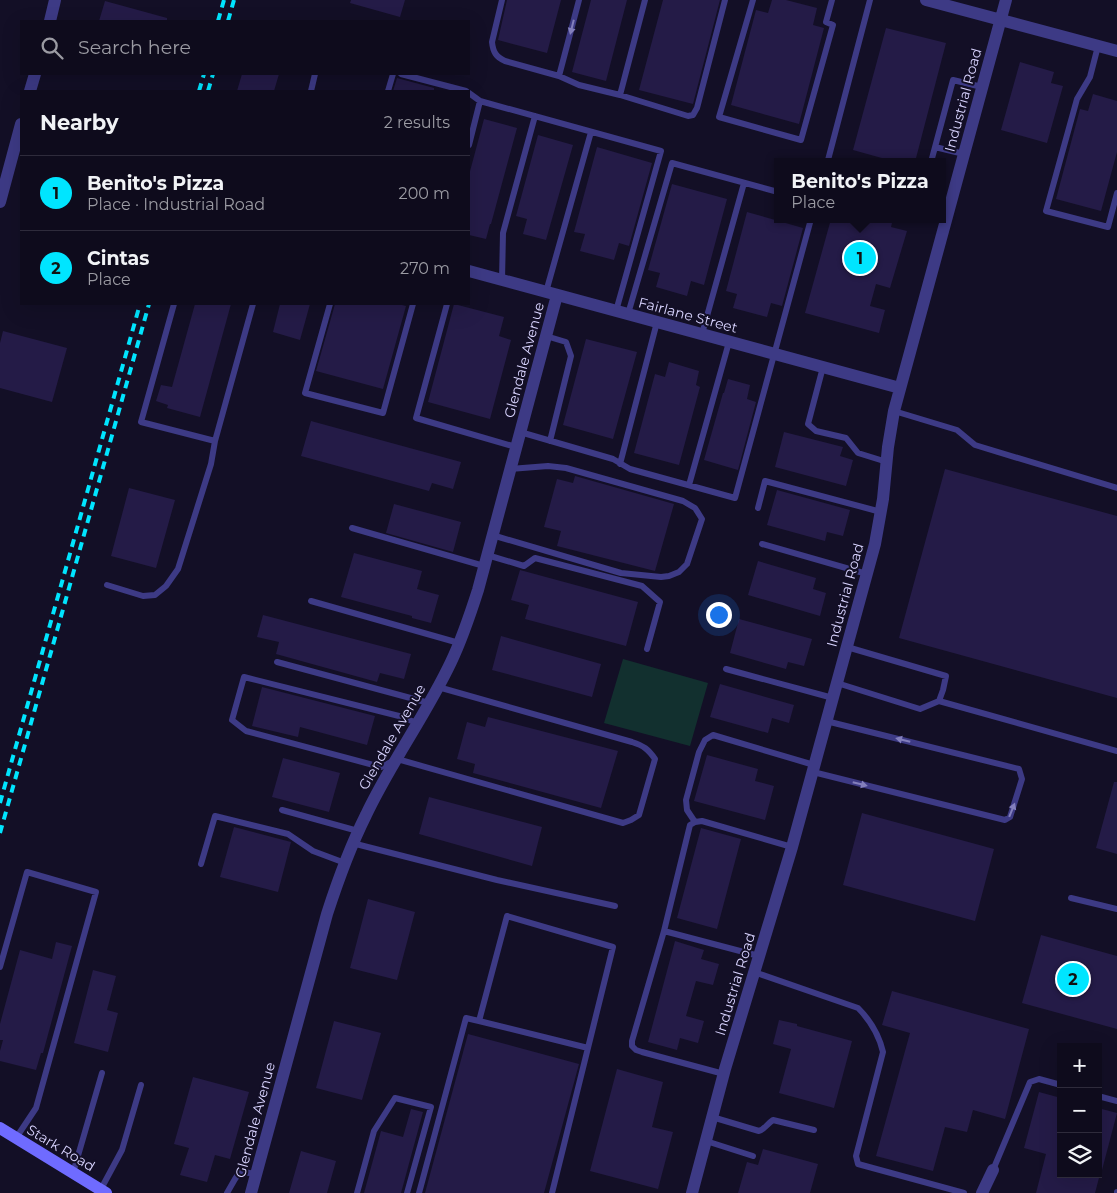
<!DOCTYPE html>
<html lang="en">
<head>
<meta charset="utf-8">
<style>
	:root { --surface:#0e0b1c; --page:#1c1929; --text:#f1f3f6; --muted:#9b9ba3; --line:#2e2b3b; --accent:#00e5ff }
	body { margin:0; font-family:Montserrat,sans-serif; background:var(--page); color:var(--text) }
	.controls { position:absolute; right:15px; bottom:15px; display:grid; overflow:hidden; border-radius:0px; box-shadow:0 5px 20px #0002 }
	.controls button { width:45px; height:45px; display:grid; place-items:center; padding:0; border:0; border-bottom:1px solid var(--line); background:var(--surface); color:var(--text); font:25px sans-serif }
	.you { position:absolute; left:718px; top:614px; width:18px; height:18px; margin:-12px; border:4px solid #fff; border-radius:50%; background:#1a73e8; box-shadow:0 0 0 8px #1a73e833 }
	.badge { display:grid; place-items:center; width:32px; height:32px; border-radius:50%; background:var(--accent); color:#111; font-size:16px; font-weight:700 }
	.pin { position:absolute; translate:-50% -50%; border:2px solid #fff; box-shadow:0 1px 5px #0006 }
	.popup { position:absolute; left:774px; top:158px; width:172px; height:65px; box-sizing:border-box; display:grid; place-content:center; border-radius:0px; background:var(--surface); filter:drop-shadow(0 1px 4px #0005); font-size:16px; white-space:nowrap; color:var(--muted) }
	.popup b { font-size:19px; color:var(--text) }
	.popup::after { content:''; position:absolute; left:50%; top:100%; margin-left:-10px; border:10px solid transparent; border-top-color:var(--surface) }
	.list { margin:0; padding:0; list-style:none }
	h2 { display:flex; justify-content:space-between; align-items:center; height:65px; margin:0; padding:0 20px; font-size:21px }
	h2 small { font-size:16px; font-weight:400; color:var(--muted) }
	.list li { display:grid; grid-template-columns:32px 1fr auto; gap:15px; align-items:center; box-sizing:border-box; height:75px; padding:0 20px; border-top:1px solid var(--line) }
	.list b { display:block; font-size:19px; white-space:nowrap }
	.list p { margin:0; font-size:16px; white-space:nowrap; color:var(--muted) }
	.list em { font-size:16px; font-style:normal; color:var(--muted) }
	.icon { flex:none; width:28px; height:28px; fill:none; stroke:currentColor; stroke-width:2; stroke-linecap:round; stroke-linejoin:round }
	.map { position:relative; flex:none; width:1117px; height:1193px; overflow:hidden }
	.search { position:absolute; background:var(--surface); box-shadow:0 5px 20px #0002; left:20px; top:20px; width:450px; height:55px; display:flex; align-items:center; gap:12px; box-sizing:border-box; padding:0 18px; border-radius:0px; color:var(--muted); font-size:19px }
	.panel { position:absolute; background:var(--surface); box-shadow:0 5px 20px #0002; left:20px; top:90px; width:450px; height:215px; border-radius:0px }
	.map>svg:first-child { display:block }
	.green { fill:#12302f }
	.building { fill:#241b47 }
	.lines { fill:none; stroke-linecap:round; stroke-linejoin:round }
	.lane { stroke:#3d3a85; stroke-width:6 }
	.street { stroke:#3d3a85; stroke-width:12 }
	.secondary { stroke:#6f6bff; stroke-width:12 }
	.rail { stroke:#00e5ff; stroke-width:4; stroke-dasharray:8 6; stroke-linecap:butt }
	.oneway { fill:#837fbc }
	.labels { text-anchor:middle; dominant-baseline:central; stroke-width:4; stroke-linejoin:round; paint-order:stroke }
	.street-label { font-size:14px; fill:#d9d4ff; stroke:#130f26 }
</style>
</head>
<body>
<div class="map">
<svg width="1117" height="1193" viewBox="0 0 1117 1193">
	<rect width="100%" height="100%" fill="#130f26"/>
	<path class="green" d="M623 659 708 683 690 746 604 723Z"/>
	<path class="building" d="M351 0H405L400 17 350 3Z
		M507 0H561L547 53 498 40Z
		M591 0H627L606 81 572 72Z
		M663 0H720L693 104 639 90Z
		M772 0H786L817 8 813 25 824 28 799 124 731 105 756 10 768 13Z
		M105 1 167 18V21H99Z
		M886 28 946 43 915 162H896L853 150Z
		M1020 62 1054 72 1051 83 1063 86 1047 143 1001 130Z
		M242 74H279L274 91H237Z
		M397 78 434 88V91H393Z
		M1093 94 1117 101V152L1101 211 1056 199 1080 109 1088 111Z
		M484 119 517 128 491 224H490L486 239 469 235V175Z
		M538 135 573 145 546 240 523 234 527 219 516 216Z
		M597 147 652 163 629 246 619 243 614 260 580 251 585 234 574 232Z
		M672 184 727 199 704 285 691 281 687 296 656 287 660 273 648 270Z
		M747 212 803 228 782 306 771 303 767 317 733 308 737 294 726 291Z
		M831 219H893L891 227 907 231 890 288 876 284 870 306 885 310 879 333 805 313Z
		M195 304H231L200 417 167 408 168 405 156 401 161 385 172 387Z
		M280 304H310L300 340 273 332Z
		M335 304H398L406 306 383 389 316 371Z
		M454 304 504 317 499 336 511 340 490 419 428 402Z
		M3 331 67 348 52 402 0 388V343Z
		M586 339 637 352 613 439 563 425Z
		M669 362 699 371 696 385 700 387 679 465 634 453 655 374 665 377Z
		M728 379 750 385 747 399 756 402 738 470 704 460 723 393H724Z
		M311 421 461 462 453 489 432 483 429 491 301 456Z
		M784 432 843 447 840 456 853 460 846 486 775 467Z
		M945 469 1117 516V698L899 638Z
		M575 476 674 504 655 571 557 546 561 531 544 527 557 479 573 483Z
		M129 488 175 500 156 568 111 556Z
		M777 490 850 510 843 536 827 532 825 541 767 525Z
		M394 504 461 522 453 552 386 533Z
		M354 553 422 571 417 589 439 595 431 623 412 618V616L341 597Z
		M758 561 816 578 813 589 826 593 820 616 748 595Z
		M520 570 638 602 626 646 525 619 529 605 511 600Z
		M263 615 411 654 404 679 380 673 377 682 276 654 279 642 257 637Z
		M739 619 812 639 804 666 788 662 786 669 730 653Z
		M501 636 601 664 592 697 492 670Z
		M720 684 794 705 789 723 772 718 768 733 710 717Z
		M262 687 375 716 367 745 300 727 298 737 252 726Z
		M488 717 618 751 601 808 473 773 475 764 457 759 467 722 485 727Z
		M707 755 758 769 755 781 774 786 765 820 694 801Z
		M283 758 340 773 329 812 272 797Z
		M1114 782H1117V854L1096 848Z
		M429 797 542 827 532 866 419 834Z
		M862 813 994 849 975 921 843 885Z
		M234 827 291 842 278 892 220 877Z
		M701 828 741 839 717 929 677 918Z
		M368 899 415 912 397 980 350 968Z
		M1041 935 1117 956V1029L1022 1003Z
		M675 941 704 950 701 959 719 964 713 985 696 981 686 1016 704 1021 698 1043 680 1038 677 1050 648 1042Z
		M56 942 72 946 43 1053H41L36 1070 0 1061V1051L3 1040H0V1024L20 950 52 959Z
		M93 970 116 976 107 1010 118 1013 108 1052 74 1043Z
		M892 991 1029 1029 1005 1119 973 1110 967 1132 945 1127 933 1171 876 1156 910 1033 882 1025Z
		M779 1020 797 1024V1026L852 1041 834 1108 779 1093 791 1049 773 1044Z
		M334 1021 381 1033 362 1100 316 1088Z
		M468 1034 579 1064 544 1193H425Z
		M617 1069 663 1082 652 1127 673 1132 658 1189 590 1171Z
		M193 1077 249 1092 230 1159 215 1155 207 1182 180 1175 189 1148 174 1144Z
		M1039 1092 1061 1098V1174H1100L1095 1193H1036L1046 1154 1024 1148Z
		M1098 1108 1117 1113 1102 1170H1098Z
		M411 1109 423 1112 401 1193H364L381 1131 403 1137Z
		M763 1149 818 1164 810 1193H738L747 1162 758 1165Z
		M301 1151 336 1161 327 1193H289Z"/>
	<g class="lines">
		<path class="lane" d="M502 0 492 42C493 52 496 57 505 61L559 76
			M579 0 559 76 579 85 620 95
			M645 0 620 95 688 116 693 115 697 108 725 0
			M753 0 719 117 801 140 833 25 826 22 832 0
			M1098 46 1090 77 1077 99 1046 211 1108 227 1117 193
			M401 74 466 91
			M311 91 315 74
			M388 91 393 74
			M469 93 480 101 661 151 616 311
			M469 145 480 101
			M935 147 964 154
			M834 162 828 160 870 0
			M931 162 953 80 982 87
			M502 280 503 233 535 116
			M546 292 591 132
			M174 304 141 422 215 441 253 304
			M330 304 305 393 383 413 413 304
			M447 304 416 418 516 447
			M628 314 672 163 778 192
			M702 334 744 183
			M546 336 566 342 571 356 550 441
			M823 367 808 424 816 431 846 438 858 453 887 462
			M894 411 957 430 975 445 1117 488
			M520 432 613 459 630 469 735 498 811 219
			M620 464 657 322
			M689 485 729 342
			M758 508 765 481 881 512
			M352 528 484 566
			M492 535 621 573 661 577 669 576 679 572 687 564 702 519 695 508 683 501 566 468 548 466 510 469
			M762 544 867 574
			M487 555 524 566 535 558 642 586 660 602 647 649
			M107 585 143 596 155 595 166 586 178 569 211 464 215 441
			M311 601 459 643
			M847 647 946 676 943 690 939 701
			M277 662 429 703
			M726 669 833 698
			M837 683 920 709 939 701 1117 751
			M417 723 399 716 244 677 232 720 246 731 381 767 397 759 623 823 631 820 639 815 655 759C648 749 644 746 632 742L438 687
			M813 772 1005 820 1010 817 1022 779 1019 769 826 721
			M282 810 358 831
			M695 822 687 810 686 800 699 752 705 740 713 735 814 765
			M352 843 497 880 615 906
			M201 864 215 816 288 834 313 851 345 863
			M1071 898 1117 909
			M664 931 690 825 695 822 702 821 792 847
			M0 967 27 872 96 892 36 1108 16 1138
			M754 972 858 1008C870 1020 879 1035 883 1052L856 1156 858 1164 964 1193
			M479 1021 588 1048
			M724 1074 642 1052 636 1050 632 1046V1041L664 931 759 956
			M1098 1096 1117 1101
			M712 1117 759 1131C765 1129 767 1124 773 1120L814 1130
			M706 1141 753 1156
			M993 1170 1030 1082 1039 1079 1061 1085
			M73 1173 102 1073
			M101 1189 122 1150 141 1085
			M227 1193 235 1179 239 1173 243 1172 256 1174
			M357 1193 374 1131 395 1098 431 1107 407 1193
			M419 1193 466 1018 479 1021 507 916 613 947 552 1193
			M1117 1193V1192"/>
		<path class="street" d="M926 0 1117 51
			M50 21 55 0
			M30 91 35 74
			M0 202 21 124
			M469 271 900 388
			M251 1193 327 914C338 880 350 847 366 815 391 762 426 715 451 662 462 639 470 615 478 590L557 295
			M692 1193 725 1069 792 847 875 544 883 499 888 447 894 411 1006 0
			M982 1193 993 1170"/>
		<path class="secondary" d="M0 1128 106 1193"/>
		<path class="rail" d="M218 21 224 0
			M228 21 234 0
			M199 91 204 74
			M208 91 213 74
			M0 803 140 304
			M0 833 149 304"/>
	</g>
	<defs><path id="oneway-solid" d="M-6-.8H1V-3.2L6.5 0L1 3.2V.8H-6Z" transform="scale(1.25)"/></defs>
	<g class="oneway">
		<use href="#oneway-solid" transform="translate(572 27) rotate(104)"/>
		<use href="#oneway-solid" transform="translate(903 740) rotate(-166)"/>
		<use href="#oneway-solid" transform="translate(860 784) rotate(14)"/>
		<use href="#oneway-solid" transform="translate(1012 810) rotate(-68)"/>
	</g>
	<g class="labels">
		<g class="street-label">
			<text transform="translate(963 100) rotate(-75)">Industrial Road</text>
			<text transform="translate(688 315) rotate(15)">Fairlane Street</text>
			<text transform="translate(524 360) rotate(-75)">Glendale Avenue</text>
			<text transform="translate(845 595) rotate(-75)">Industrial Road</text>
			<text transform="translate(392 737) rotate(-60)">Glendale Avenue</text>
			<text transform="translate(735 984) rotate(-73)">Industrial Road</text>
			<text transform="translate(255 1120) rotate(-75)">Glendale Avenue</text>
			<text transform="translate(61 1148) rotate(31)">Stark Road</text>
		</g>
	</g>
</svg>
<div class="controls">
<button>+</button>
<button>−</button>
<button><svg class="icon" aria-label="layers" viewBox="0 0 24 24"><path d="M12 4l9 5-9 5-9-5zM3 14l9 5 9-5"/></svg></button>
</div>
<div class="you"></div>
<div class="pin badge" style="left:860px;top:258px">1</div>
<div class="popup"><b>Benito's Pizza</b>Place</div>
<div class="pin badge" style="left:1073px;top:979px">2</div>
<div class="search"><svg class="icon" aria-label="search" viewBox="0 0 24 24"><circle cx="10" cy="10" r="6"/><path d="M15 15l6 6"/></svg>Search here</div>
<section class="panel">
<h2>Nearby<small>2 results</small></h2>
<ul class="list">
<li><span class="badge">1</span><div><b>Benito's Pizza</b><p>Place · Industrial Road</p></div><em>200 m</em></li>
<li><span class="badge">2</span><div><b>Cintas</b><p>Place</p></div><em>270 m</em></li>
</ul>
</section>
</div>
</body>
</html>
